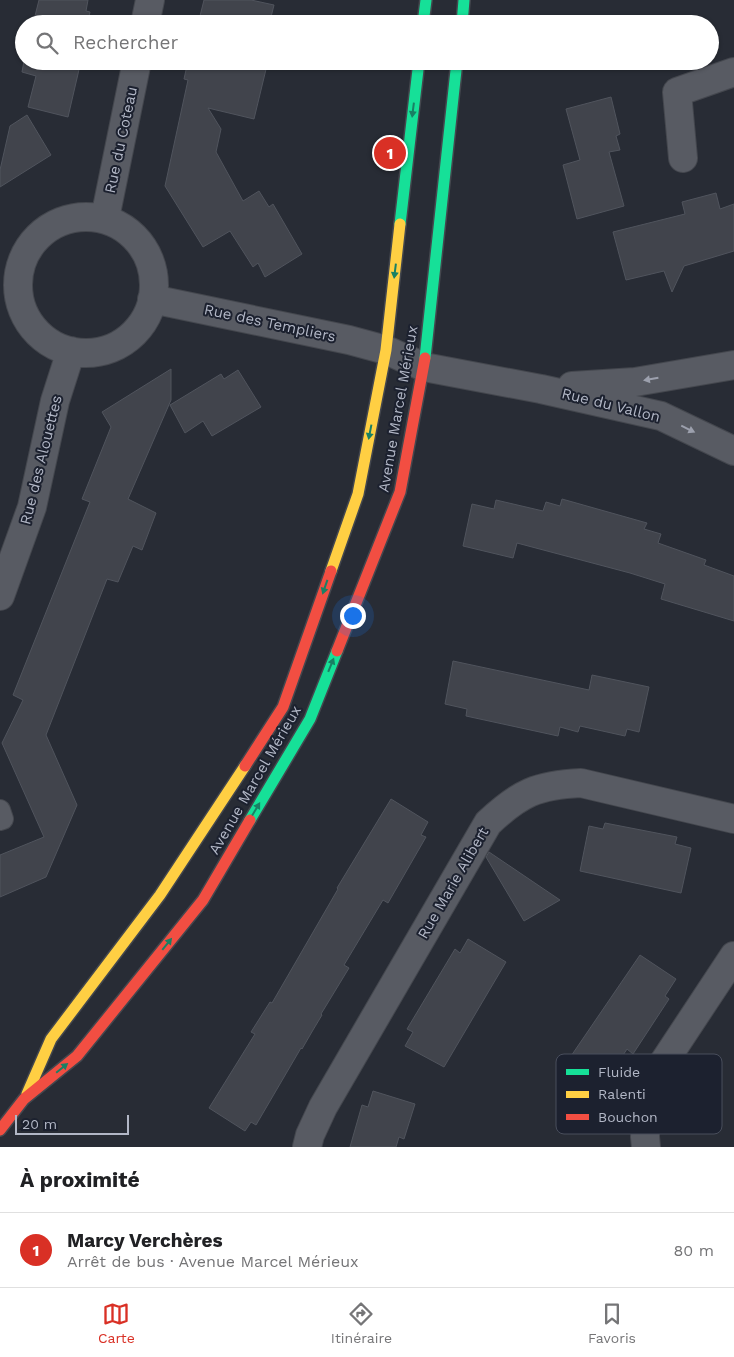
<!DOCTYPE html>
<html lang="fr">
<head>
<meta charset="utf-8">
<style>
	:root { --surface:#fff; --page:#f2f2f2; --text:#202124; --muted:#757577; --line:#e0e0e0; --accent:#d93025 }
	body { margin:0; font-family:"Work Sans",sans-serif; background:var(--page); color:var(--text) }
	.scale { position:absolute; left:15px; bottom:12px; width:114px; box-sizing:border-box; padding-left:5px; border:2px solid #b2b7c6; border-top:0; font-size:14px; line-height:18px; white-space:nowrap; color:#b2b7c6; -webkit-text-stroke:4px #1c212f; paint-order:stroke }
	.you { position:absolute; left:352px; top:615px; width:18px; height:18px; margin:-12px; border:4px solid #fff; border-radius:50%; background:#1a73e8; box-shadow:0 0 0 8px #1a73e833 }
	.badge { display:grid; place-items:center; width:32px; height:32px; border-radius:50%; background:var(--accent); color:#fff; font-size:16px; font-weight:700 }
	.pin { position:absolute; translate:-50% -50%; border:2px solid #fff; box-shadow:0 1px 5px #0006 }
	.list { margin:0; padding:0; list-style:none }
	h2 { display:flex; justify-content:space-between; align-items:center; height:65px; margin:0; padding:0 20px; font-size:21px }
	h2 small { font-size:16px; font-weight:400; color:var(--muted) }
	.list li { display:grid; grid-template-columns:32px 1fr auto; gap:15px; align-items:center; box-sizing:border-box; height:75px; padding:0 20px; border-top:1px solid var(--line) }
	.list b { display:block; font-size:19px; white-space:nowrap }
	.list p { margin:0; font-size:16px; white-space:nowrap; color:var(--muted) }
	.list em { font-size:16px; font-style:normal; color:var(--muted) }
	.icon { flex:none; width:28px; height:28px; fill:none; stroke:currentColor; stroke-width:2; stroke-linecap:round; stroke-linejoin:round }
	.map { position:relative; flex:none; width:734px; height:1147px; overflow:hidden }
	.search { position:absolute; background:var(--surface); box-shadow:0 1px 4px #0004; left:15px; right:15px; top:15px; height:55px; display:flex; align-items:center; gap:12px; box-sizing:border-box; padding:0 18px; border-radius:28px; color:var(--muted); font-size:19px }
	.sheet { height:140px; background:var(--surface) }
	nav { display:flex; justify-content:space-around; align-items:center; box-sizing:border-box; height:70px; border-top:1px solid var(--line); background:var(--surface); font-size:14px; color:var(--muted) }
	nav a { display:grid; justify-items:center; gap:2px }
	nav .on { color:var(--accent) }
	.map>svg:first-child { display:block }
	.building { fill:#41444c; stroke:#50545d }
	.lines { fill:none; stroke-linecap:round; stroke-linejoin:round }
	.lane-casing { stroke:#44474e; stroke-width:22 }
	.street-casing { stroke:#44474e; stroke-width:30 }
	.fast-casing { stroke:#44474e; stroke-width:14 }
	.slow-casing { stroke:#44474e; stroke-width:14 }
	.jam-casing { stroke:#44474e; stroke-width:14 }
	.lane { stroke:#585b63; stroke-width:20 }
	.street { stroke:#585b63; stroke-width:28 }
	.fast { stroke:#16e098; stroke-width:11 }
	.slow { stroke:#ffcf43; stroke-width:11 }
	.jam { stroke:#f24e42; stroke-width:11 }
	.oneway { fill:#198064 }
	.oneway2 { fill:#9ca0ad }
	.labels { text-anchor:middle; dominant-baseline:central; stroke-width:4; stroke-linejoin:round; paint-order:stroke }
	.street-label { font-size:15px; fill:#b2b7c6; stroke:#1c212f }
	.key { fill:#1c212f; stroke:#494e5c; stroke-width:1 }
	.key-label { font-size:14px; fill:#b2b7c6 }
</style>
</head>
<body>
<div class="map">
<svg width="734" height="1147" viewBox="0 0 734 1147">
	<rect width="100%" height="100%" fill="#282c35"/>
	<path class="building" d="M39 0H88L86 11 90 12 87 24H33Z
		M204 0H251L274 5 270 21 271 24H198Z
		M24 61H81L68 117 28 107 36 76 22 72Z
		M188 61H268L254 119 208 108 221 129 216 152 243 201 259 191 269 207 273 204 302 254 265 277 258 263 253 267 230 231 203 247 165 186 188 80 184 79Z
		M611 97 620 134 616 136 620 150 609 152 624 206 577 219 563 165 580 160 566 109Z
		M27 115 51 155 0 187V170L10 126Z
		M716 193 720 209 734 204V251L684 266 672 292 664 271 626 280 613 232 685 214 682 202Z
		M171 369V400L128 499 156 513 142 550 133 546 118 582 107 579 46 735 77 805 46 877 0 897V855L44 837 2 743 23 700 13 695 90 502 82 499 111 427 102 412Z
		M238 370 261 407 212 436 203 421 185 433 170 405 221 374 224 379Z
		M562 499 647 523 644 529 661 534 658 543 706 560 704 565 734 576V621L661 599 665 584 630 573 517 543 513 558 463 546 472 504 494 509 496 500 543 511 546 502 560 506Z
		M453 661 589 690 592 675 649 687 639 732 627 729 625 736 580 726 578 732 560 727 558 736 466 716 467 709 445 704Z
		M391 799 428 822 421 835 426 837 388 903 383 900 344 965 349 968 321 1014 322 1015 313 1030 302 1049 301 1048 256 1125 251 1122 245 1131 209 1108 255 1034 251 1032 270 1002 272 1003 338 889 337 888Z
		M605 823 677 837 675 844 691 848 681 893 580 871 589 826 603 829Z
		M489 852 560 900 524 921 486 857Z
		M468 939 506 962 444 1067 405 1046 413 1032 407 1029 455 949 460 953Z
		M640 955 676 979 665 996 669 999 633 1054 627 1049 605 1083 569 1059Z
		M373 1091 415 1104 404 1139 399 1137 396 1147H350L362 1105 368 1107Z"/>
	<g class="lines">
		<g class="lane-casing">
			<path id="lane" d="M0 810 3 819 0 820"/>
		</g>
		<g class="street-casing">
			<path id="street" d="M145 24 150 0
				M683 158 677 92 734 72
				M18 285a68 68 0 1 1 136 0a68 68 0 1 1-136 0Z
				M105 218 137 61
				M152 299 349 340 386 350 424 367 541 389 661 416 734 451
				M572 386 635 382 734 365
				M0 596 32 507 55 401 71 351
				M307 1147 310 1135 323 1107 488 823C520 793 537 785 581 783L734 819
				M646 1147 645 1137 646 1103 660 1068 734 956"/>
		</g>
		<g class="fast-casing">
			<path id="fast" d="M423 24 426 0
				M462 24 464 0
				M400 224 419 61
				M425 358 457 61
				M250 820 310 719 337 651"/>
		</g>
		<g class="slow-casing">
			<path id="slow" d="M331 571 358 494 386 350 400 224
				M27 1094 51 1039 160 895 245 766"/>
		</g>
		<g class="jam-casing">
			<path id="jam" d="M337 651 400 492 425 358
				M245 766 283 707 331 571
				M0 1130 24 1099 77 1056 203 900 250 820"/>
		</g>
		<use href="#lane" class="lane"/>
		<use href="#street" class="street"/>
		<use href="#fast" class="fast"/>
		<use href="#slow" class="slow"/>
		<use href="#jam" class="jam"/>
	</g>
	<defs><path id="oneway-solid" d="M-6-.8H1V-3.2L6.5 0L1 3.2V.8H-6Z" transform="scale(1.25)"/></defs>
	<g class="oneway">
		<use href="#oneway-solid" transform="translate(413 110) rotate(97)"/>
		<use href="#oneway-solid" transform="translate(395 271) rotate(97)"/>
		<use href="#oneway-solid" transform="translate(370 432) rotate(101)"/>
		<use href="#oneway-solid" transform="translate(325 587) rotate(109)"/>
		<use href="#oneway-solid" transform="translate(331 665) rotate(-68)"/>
		<use href="#oneway-solid" transform="translate(256 809) rotate(-59)"/>
		<use href="#oneway-solid" transform="translate(167 944) rotate(-51)"/>
		<use href="#oneway-solid" transform="translate(62 1068) rotate(-39)"/>
	</g>
	<g class="oneway2">
		<use href="#oneway-solid" transform="translate(651 379) rotate(170)"/>
		<use href="#oneway-solid" transform="translate(688 429) rotate(26)"/>
	</g>
	<g class="labels">
		<g class="street-label">
			<text transform="translate(121 140) rotate(-78)">Rue du Coteau</text>
			<text transform="translate(270 323) rotate(12)">Rue des Templiers</text>
			<text transform="translate(611 405) rotate(14)">Rue du Vallon</text>
			<text transform="translate(398 409) rotate(-80)">Avenue Marcel Mérieux</text>
			<text transform="translate(41 460) rotate(-76)">Rue des Alouettes</text>
			<text transform="translate(255 780) rotate(-60)">Avenue Marcel Mérieux</text>
			<text transform="translate(453 883) rotate(-60)">Rue Marie Alibert</text>
		</g>
	</g>
	<rect x="556" y="1054" width="166" height="80" rx="8" class="key"/>
	<rect x="566" y="1069" width="23" height="6" fill="#16e098"/>
	<rect x="566" y="1091" width="23" height="7" fill="#ffcf43"/>
	<rect x="566" y="1114" width="23" height="6" fill="#f24e42"/>
	<g class="key-label">
		<text x="598" y="1077">Fluide</text>
		<text x="598" y="1099">Ralenti</text>
		<text x="598" y="1122">Bouchon</text>
	</g>
</svg>
<div class="scale">20 m</div>
<div class="you"></div>
<div class="pin badge" style="left:390px;top:153px">1</div>
<div class="search"><svg class="icon" aria-label="search" viewBox="0 0 24 24"><circle cx="10" cy="10" r="6"/><path d="M15 15l6 6"/></svg>Rechercher</div>
</div>
<section class="sheet">
<h2>À proximité<small></small></h2>
<ul class="list">
<li><span class="badge">1</span><div><b>Marcy Verchères</b><p>Arrêt de bus · Avenue Marcel Mérieux</p></div><em>80 m</em></li>
</ul>
</section>
<nav>
<a class="on"><svg class="icon" aria-label="map" viewBox="0 0 24 24"><path d="M3 6l6-2 6 2 6-2v14l-6 2-6-2-6 2zM9 4v14M15 6v14"/></svg>Carte</a>
<a><svg class="icon" aria-label="directions" viewBox="0 0 24 24"><path d="M12 3l9 9-9 9-9-9zM9 14v-3h6M13 9l2 2-2 2"/></svg>Itinéraire</a>
<a><svg class="icon" aria-label="saved" viewBox="0 0 24 24"><path d="M7 4h10v16l-5-4-5 4z"/></svg>Favoris</a>
</nav>
</body>
</html>
